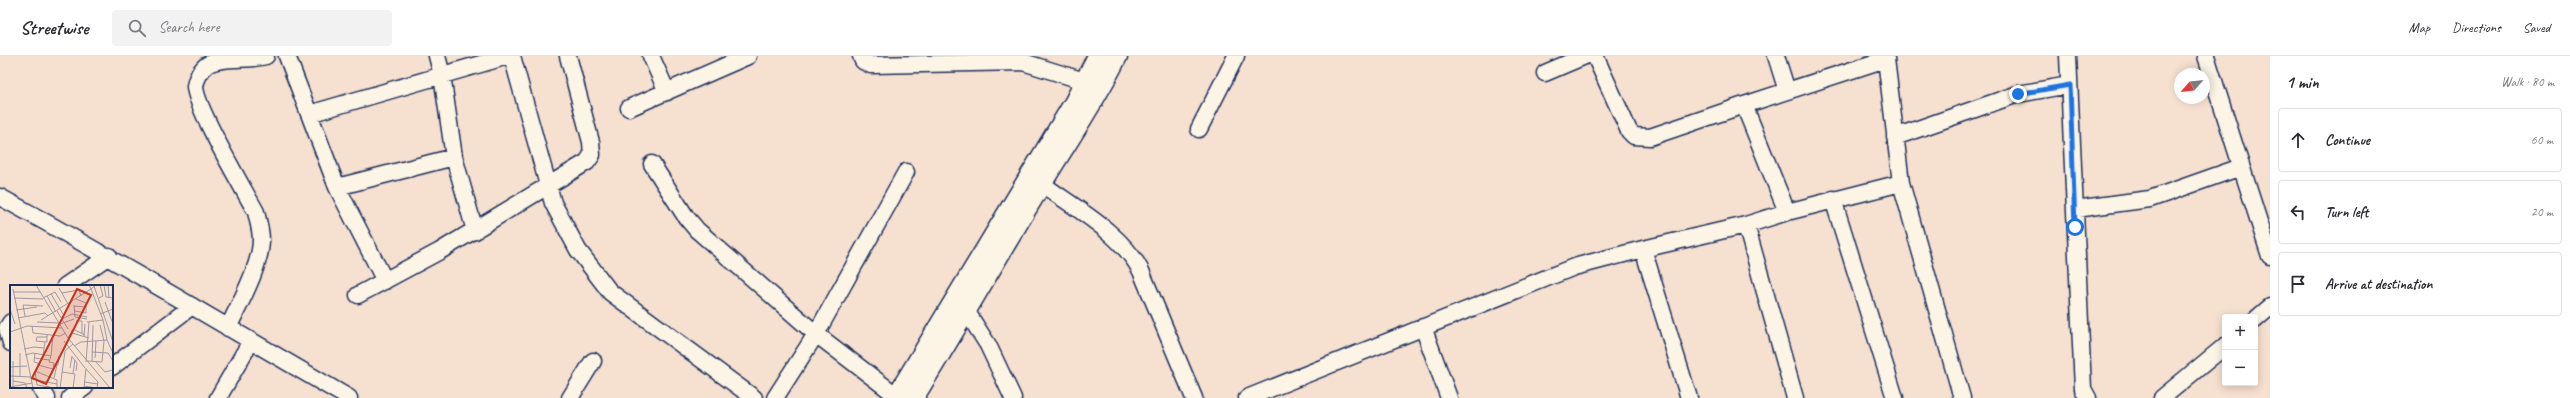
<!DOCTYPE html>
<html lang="en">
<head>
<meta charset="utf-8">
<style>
	:root { --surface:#fff; --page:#f2f2f3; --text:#2b2b33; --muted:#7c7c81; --line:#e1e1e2 }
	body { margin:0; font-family:Caveat,sans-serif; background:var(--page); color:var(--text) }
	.controls { position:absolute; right:12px; bottom:12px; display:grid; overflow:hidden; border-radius:4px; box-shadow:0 2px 10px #0003 }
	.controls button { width:36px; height:36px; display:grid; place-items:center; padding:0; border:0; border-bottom:1px solid var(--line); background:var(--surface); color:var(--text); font:20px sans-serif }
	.compass { position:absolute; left:2174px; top:12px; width:36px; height:36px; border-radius:50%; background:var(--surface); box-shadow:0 2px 10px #0003; rotate:243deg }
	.stop { position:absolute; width:12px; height:12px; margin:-9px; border:3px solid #1a73e8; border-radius:50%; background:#fff }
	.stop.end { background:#1a73e8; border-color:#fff; box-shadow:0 1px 4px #0008 }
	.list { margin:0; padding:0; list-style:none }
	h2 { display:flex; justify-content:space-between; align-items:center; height:52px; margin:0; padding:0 16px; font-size:17px }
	h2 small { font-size:13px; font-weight:400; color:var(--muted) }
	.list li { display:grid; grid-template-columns:26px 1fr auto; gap:12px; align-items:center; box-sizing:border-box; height:64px; margin:0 8px 8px; padding:0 8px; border:1px solid var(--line); border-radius:4px }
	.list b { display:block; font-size:15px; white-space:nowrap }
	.list em { font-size:13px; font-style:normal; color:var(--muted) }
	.icon { flex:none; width:22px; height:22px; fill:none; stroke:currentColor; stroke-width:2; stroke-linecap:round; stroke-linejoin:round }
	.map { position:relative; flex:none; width:2270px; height:342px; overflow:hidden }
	header { display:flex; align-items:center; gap:24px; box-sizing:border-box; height:56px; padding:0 20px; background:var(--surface); border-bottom:1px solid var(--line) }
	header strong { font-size:19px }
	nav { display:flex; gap:22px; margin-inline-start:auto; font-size:14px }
	.search { width:280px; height:36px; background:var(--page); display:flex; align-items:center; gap:10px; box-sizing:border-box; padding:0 14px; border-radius:4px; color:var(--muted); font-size:15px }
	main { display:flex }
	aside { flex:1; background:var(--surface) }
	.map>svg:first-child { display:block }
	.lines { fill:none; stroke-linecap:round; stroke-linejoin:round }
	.minor-casing { stroke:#1b2f5e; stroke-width:19 }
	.tertiary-casing { stroke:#1b2f5e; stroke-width:23 }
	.minor { stroke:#fcf5e5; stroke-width:16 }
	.tertiary { stroke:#fcf5e5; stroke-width:20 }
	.route { stroke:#1a73e8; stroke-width:5 }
	.inset-road { fill:none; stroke:#9e99a2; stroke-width:1 }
	.view { fill:#c8321e; fill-opacity:0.15; stroke:#c8321e; stroke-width:2 }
	.inset-edge { fill:none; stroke:#1b2f5e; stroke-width:2 }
</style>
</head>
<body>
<header>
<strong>Streetwise</strong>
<div class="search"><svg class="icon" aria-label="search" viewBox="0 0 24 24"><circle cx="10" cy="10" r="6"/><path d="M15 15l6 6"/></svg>Search here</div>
<nav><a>Map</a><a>Directions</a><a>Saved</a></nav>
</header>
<main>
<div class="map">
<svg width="2270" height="342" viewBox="0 0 2270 342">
	<rect width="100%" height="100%" fill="#f6e0d0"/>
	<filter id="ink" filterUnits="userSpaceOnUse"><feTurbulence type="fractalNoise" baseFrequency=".025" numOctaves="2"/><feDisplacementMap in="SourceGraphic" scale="8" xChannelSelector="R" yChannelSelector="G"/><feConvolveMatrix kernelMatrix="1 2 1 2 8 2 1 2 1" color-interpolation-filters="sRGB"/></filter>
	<g filter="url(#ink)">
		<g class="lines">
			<g class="minor-casing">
				<path id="minor" d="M287 0 337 131 385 225
					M437 0 442 19 454 101 475 175
					M512 0 553 147 578 194 610 236 754 342
					M651 0 667 36
					M861 0 863 5 871 9 1023 6 1097 29
					M1595 0 1629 75 1634 80 1650 81 1744 49
					M1776 0 1787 35
					M2068 0 2083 333 2088 342
					M2206 0 2270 200
					M1545 17 1585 0
					M629 52 748 0
					M309 58 508 0
					M1199 73 1236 0
					M1895 81 2018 38 2069 29
					M652 108 686 161 697 174 816 278 897 340
					M1033 121C1068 149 1120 174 1141 215L1194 342
					M337 131 454 101
					M0 141C118 205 233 275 349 342
					M1833 143 1895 342
					M2075 153 2150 143 2241 111
					M1787 156 1901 127
					M1746 169 1795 342
					M65 230 109 200
					M358 239 440 195 587 106 592 99 591 86 568 0
					M960 245 988 289 1013 342
					M2255 264 2270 251
					M11 266 7 272 11 287
					M1423 271 1449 342
					M228 272C239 249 261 209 261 184 261 174 258 165 256 156 243 132 195 51 195 30 196 23 201 13 207 9 219 0 249 5 266 0
					M112 311 192 250
					M40 331 47 342
					M70 342 85 331
					M218 342 251 285
					M570 342 593 305
					M775 342 816 278 906 116
					M1247 342 1574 211 1643 193
					M1689 342 1643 193 1746 169 1787 156 1744 49 1886 3 1901 127 1962 342
					M2162 342 2225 290"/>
			</g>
			<g class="tertiary-casing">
				<path id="tertiary" d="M896 342 1075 46 1098 0
					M913 342C957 271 998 199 1041 128 1067 85 1095 45 1117 0"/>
			</g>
			<use href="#minor" class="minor"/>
			<use href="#tertiary" class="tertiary"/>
		</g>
	</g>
	<g class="lines" filter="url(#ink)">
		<path class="route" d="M2018 38 2070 29 2075 171"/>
	</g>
	<g transform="translate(10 229)">
		<rect width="103" height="103" fill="#f6e0d0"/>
		<path class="inset-road" d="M26 0 58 53 100 103M94 0 96 12 103 13M98 0 99 13M84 1 103 57M49 3 58 19M3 4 23 103M4 7H30M52 8 69 5 71 11M41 9 53 29M37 11 46 27M4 13 33 14M33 13 45 7 51 17M89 13 93 11 90 0M95 17 103 39M64 20 65 32 77 34M64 21 76 22M0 24 5 39M6 25 27 22M47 26 58 44M65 26 76 28V18L66 14M90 29 103 24M15 31 13 20 33 21M8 33 35 28 38 31M52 34 62 29 77 32M31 35 81 4 79 0M66 36H72V48M27 37 49 38M77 37 93 35M50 39 64 34M90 40 94 56M22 41 23 48 50 51 56 48M0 47 17 41 52 43M62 48 79 53M74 51 75 39M37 52H27L26 56 36 57H37V50M58 53 63 44 75 50M97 55 103 68M54 56 75 83M64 61 71 57 97 55 93 35 81 4 86 0M14 64 24 62 34 63M82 67 98 68 103 76M10 68V92M15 70 23 68 41 71 39 77 44 78 43 84 28 80V78L24 77 25 68M33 70 35 57M41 71 43 50M62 72 67 78 66 86M25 73 39 75M85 73 86 56M77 76 92 77 94 56M82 76 83 40M76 77 79 37M86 77 95 87 103 85M44 80H48L49 71M0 82 17 81M60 83 62 71M76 84 88 97 87 103M52 87 65 89 63 103M63 88 65 75M0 91 21 92M44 93 47 80M21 94 47 99M3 96 15 98 17 103M74 97 88 99M74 101 87 103M0 102 22 98M3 102V76M40 102 27 100 25 86 47 95V103M50 103 55 66 63 59M74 103 76 83"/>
		<path class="view" d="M67 4 81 10 36 99 22 93Z"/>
		<rect width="103" height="103" class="inset-edge"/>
	</g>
</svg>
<div class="controls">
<button>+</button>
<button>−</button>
</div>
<svg class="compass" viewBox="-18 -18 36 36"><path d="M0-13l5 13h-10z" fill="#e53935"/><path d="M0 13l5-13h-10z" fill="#7c7c81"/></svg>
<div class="stop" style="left:2075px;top:171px"></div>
<div class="stop end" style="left:2018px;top:38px"></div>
</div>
<aside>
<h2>1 min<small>Walk · 80 m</small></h2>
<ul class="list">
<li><svg class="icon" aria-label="ahead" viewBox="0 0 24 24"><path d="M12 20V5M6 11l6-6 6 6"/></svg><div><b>Continue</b></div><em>60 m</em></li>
<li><svg class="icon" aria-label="left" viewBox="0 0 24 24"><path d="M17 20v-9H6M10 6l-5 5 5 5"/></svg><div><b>Turn left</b></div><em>20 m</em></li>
<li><svg class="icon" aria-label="arrive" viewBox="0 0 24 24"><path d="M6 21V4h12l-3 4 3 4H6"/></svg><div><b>Arrive at destination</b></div></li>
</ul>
</aside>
</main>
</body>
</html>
